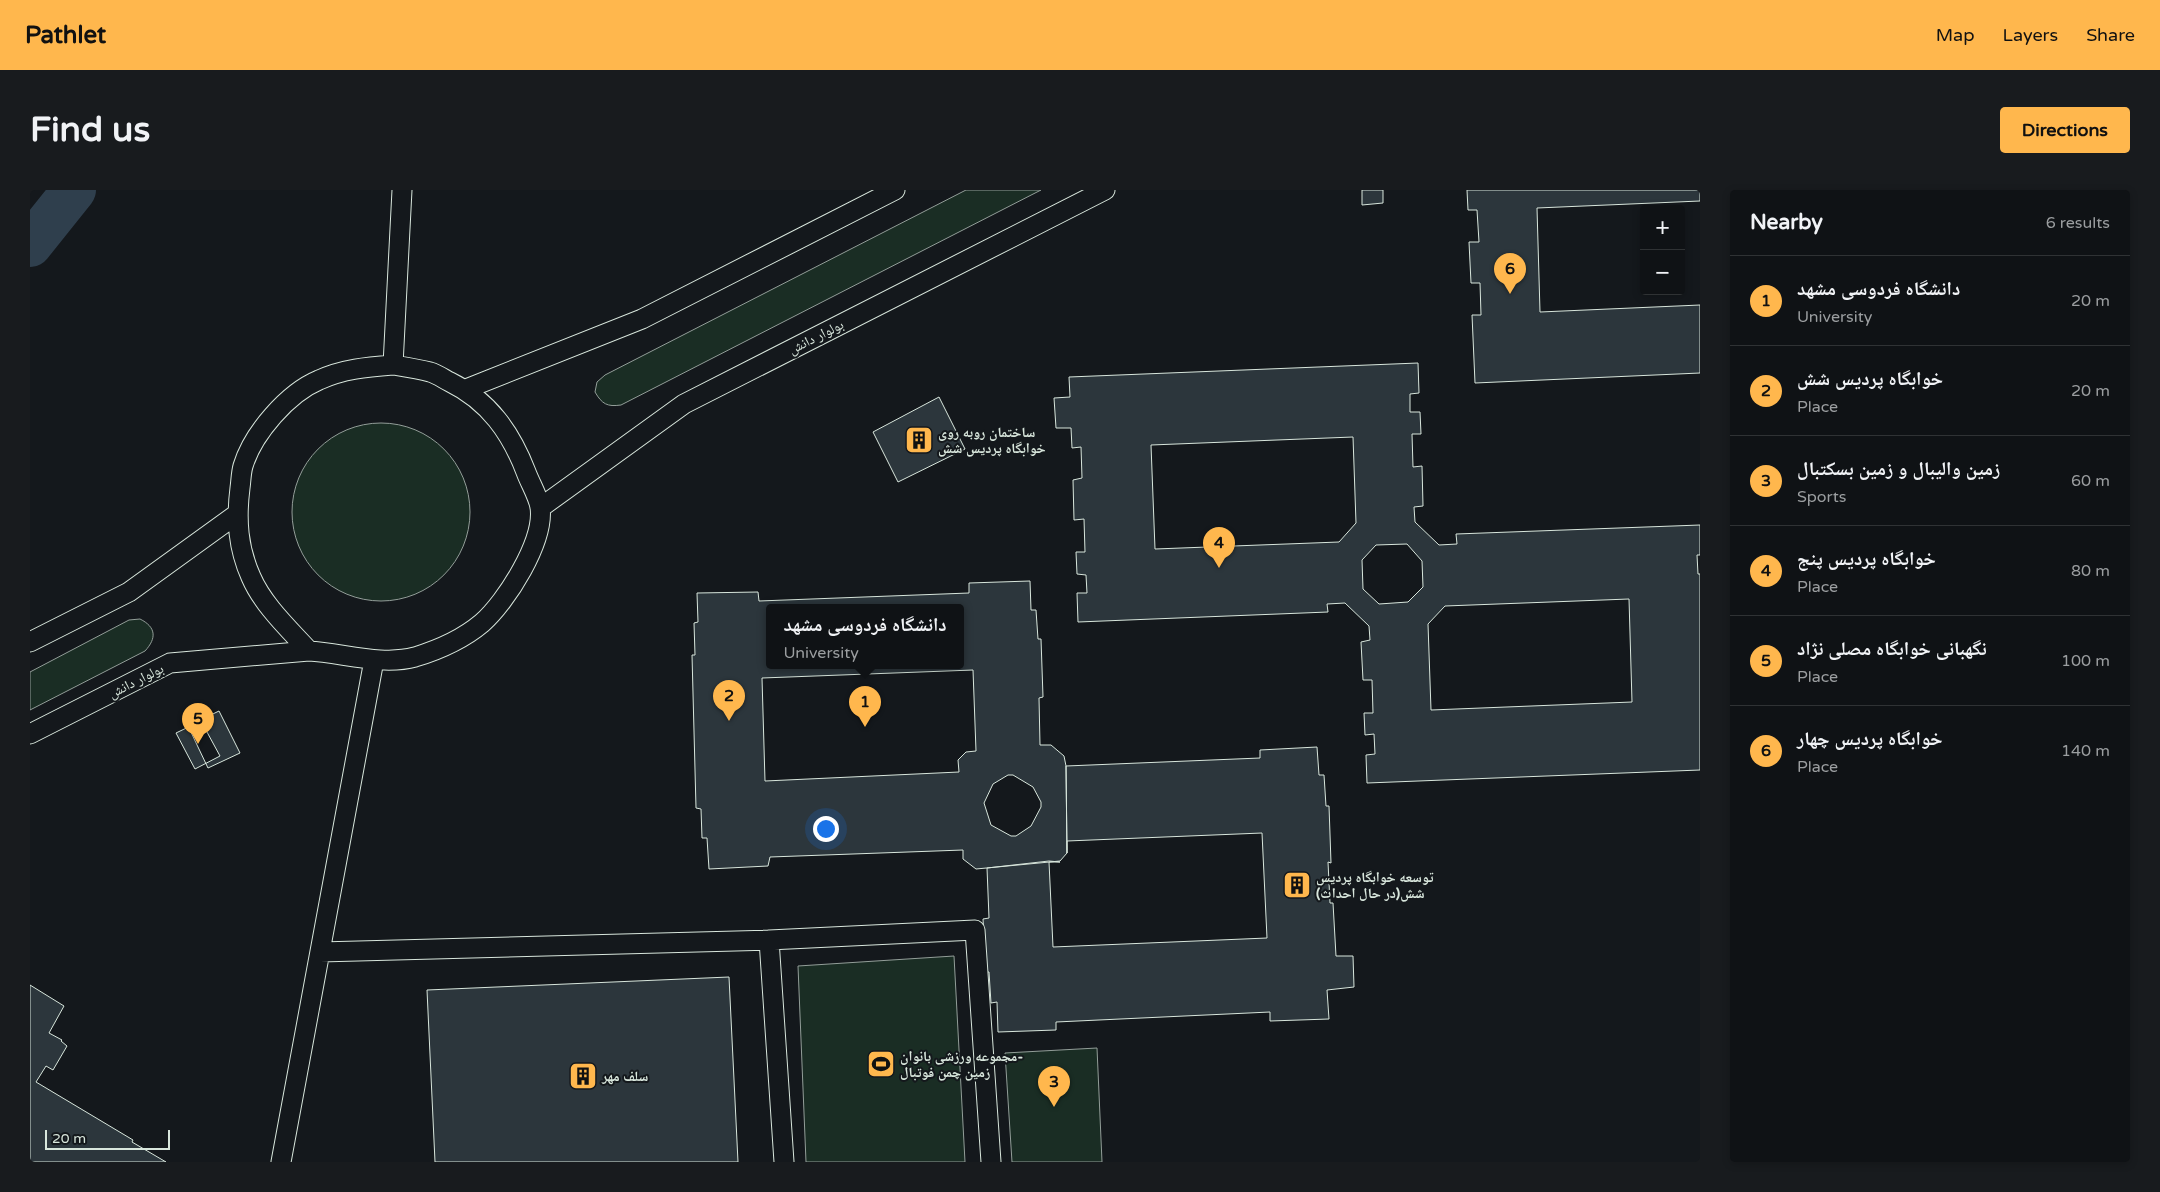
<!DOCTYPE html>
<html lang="en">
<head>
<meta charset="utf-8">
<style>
	:root { --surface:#0f1215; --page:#181b1e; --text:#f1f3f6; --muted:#9b9ea0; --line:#2f3234; --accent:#ffb74d }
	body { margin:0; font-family:"Varela Round","Noto Naskh Arabic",sans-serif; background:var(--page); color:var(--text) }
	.controls { position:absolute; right:15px; top:15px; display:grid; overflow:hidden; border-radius:5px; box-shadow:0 2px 8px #0003 }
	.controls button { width:45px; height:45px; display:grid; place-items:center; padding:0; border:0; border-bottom:1px solid var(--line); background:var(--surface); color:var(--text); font:25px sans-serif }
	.scale { position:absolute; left:15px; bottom:12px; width:125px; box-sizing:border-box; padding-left:5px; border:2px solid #d8e6dc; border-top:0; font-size:14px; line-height:18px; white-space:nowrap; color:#d8e6dc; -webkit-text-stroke:4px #14181c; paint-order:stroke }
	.you { position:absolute; left:795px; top:638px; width:18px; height:18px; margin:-12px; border:4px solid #fff; border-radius:50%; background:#1a73e8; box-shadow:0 0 0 8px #1a73e833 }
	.badge { display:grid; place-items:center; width:32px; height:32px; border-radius:50%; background:var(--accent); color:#111; font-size:16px; font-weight:700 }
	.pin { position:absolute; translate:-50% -41px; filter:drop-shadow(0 1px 2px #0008) }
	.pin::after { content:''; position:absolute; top:26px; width:18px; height:15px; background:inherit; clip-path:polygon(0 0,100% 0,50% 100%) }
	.popup { position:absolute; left:736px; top:414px; width:198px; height:65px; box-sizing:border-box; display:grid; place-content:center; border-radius:5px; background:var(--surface); filter:drop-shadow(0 1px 4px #0005); font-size:16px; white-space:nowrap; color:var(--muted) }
	.popup b { font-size:19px; color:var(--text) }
	.popup::after { content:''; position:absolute; left:50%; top:100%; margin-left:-10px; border:10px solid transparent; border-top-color:var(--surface) }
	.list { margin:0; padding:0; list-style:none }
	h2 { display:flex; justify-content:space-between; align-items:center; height:65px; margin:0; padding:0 20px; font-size:21px }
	h2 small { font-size:16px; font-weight:400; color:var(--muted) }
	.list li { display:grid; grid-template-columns:32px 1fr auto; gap:15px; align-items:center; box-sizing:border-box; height:90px; padding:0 20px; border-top:1px solid var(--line) }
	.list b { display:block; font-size:19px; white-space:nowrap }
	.list p { margin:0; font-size:16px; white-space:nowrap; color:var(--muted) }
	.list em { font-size:16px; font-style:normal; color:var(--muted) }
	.map { position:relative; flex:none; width:1670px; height:972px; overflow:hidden; border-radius:5px }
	header { display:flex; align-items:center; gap:30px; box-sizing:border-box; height:70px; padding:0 25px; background:var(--accent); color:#111 }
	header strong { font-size:24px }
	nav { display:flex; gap:28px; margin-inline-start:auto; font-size:18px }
	.intro { display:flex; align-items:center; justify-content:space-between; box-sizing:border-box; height:120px; padding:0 30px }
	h1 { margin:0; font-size:35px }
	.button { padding:12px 22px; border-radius:5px; background:var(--accent); color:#111; font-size:18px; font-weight:700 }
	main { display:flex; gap:30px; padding:0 30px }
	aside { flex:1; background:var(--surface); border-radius:5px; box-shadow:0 2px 8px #0003 }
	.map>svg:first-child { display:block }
	.green { fill:#1a2d24; stroke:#939e99 }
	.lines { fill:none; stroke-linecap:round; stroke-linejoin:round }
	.canal { stroke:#2f3f4d; stroke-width:44 }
	.building { fill:#2c363c; stroke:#d8e6dc; fill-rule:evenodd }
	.lane-casing { stroke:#d8e6dc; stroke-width:21 }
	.lane { stroke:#14181c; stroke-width:19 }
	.labels { text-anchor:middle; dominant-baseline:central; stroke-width:4; stroke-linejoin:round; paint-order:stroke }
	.street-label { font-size:14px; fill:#d8e6dc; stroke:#14181c }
	.poi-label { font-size:14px; font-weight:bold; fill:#d8e6dc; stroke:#14181c; text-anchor:start }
</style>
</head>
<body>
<header>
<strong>Pathlet</strong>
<nav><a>Map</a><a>Layers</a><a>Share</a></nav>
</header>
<div class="intro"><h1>Find us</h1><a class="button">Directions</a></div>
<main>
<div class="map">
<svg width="1670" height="972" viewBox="0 0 1670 972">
	<rect width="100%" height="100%" fill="#14181c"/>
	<path class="green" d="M936 0H1011L591 215C577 217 572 214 565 202L567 192 575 185Z
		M262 322a89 89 0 1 1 178 0a89 89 0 1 1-178 0Z
		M110 429C126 437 127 448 115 461L0 520V482L99 430Z
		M924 766 935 972H776L768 776Z
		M1067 858 1072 972H982L975 863Z"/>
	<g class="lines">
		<path class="canal" d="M0 55 44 0"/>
	</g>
	<path class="building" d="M1332 0H1353V13L1332 15Z
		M1437 0H1670V11L1507 18 1510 122 1670 115V183L1445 193 1442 125H1451L1450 93H1441L1439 52H1449L1447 20H1438Z
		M1388 173 1389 203 1380 204V222H1390L1391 244H1382L1383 277 1392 276 1393 316 1384 317 1385 332 1409 355 1427 354 1426 344 1670 335V365H1667L1668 384H1670V580L1337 593 1336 565 1345 564 1344 544 1335 545 1334 523H1343L1342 490H1333L1331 452 1340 450 1339 436 1315 413 1297 414 1298 422 1048 432 1047 403H1057L1056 385 1047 384 1046 362H1055L1054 329 1044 330 1043 290 1052 288 1051 257 1042 258 1041 238H1026L1024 208 1040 207 1039 187ZM1323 247 1326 333 1309 352 1125 359 1121 255ZM1377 354 1392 371 1393 397 1378 412 1349 414 1333 399 1332 370 1346 355ZM1599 409 1602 512 1401 520 1398 434 1415 416Z
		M909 207 935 259 868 292 843 242Z
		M1000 391 1001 420H1006L1008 449H1011L1013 507 1009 508 1010 555H1021L1034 566 1036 576 1037 663 1030 671 946 679 933 669V660L740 667 738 676 679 679 677 648H672L671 619 666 618 662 465H665L664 433 668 432 667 403 728 402 729 411 939 403V393ZM740 418H930V476H740ZM943 480 946 561 936 562 928 570 929 582 735 591 732 488ZM978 585H983L1003 597 1011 612V617L1001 636 986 646H981L961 635 954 613 963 594Z
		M189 521 210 563 178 578 158 536Z
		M171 531 190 566 165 579 146 543Z
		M1287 557 1289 585H1294L1296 616H1299L1301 673 1298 672 1300 713H1303L1306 766H1323L1324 797 1297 800 1299 829 1240 831V822L1026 832V840L968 842 967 812 961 813 959 782H956L953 729 959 728 957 678 1019 671 1030 672H1019L1023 757 1237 748 1232 643 1037 651V663L1036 576 1230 568V560Z
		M699 787 708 972H405L397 800Z
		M0 795 34 816 19 843 32 850 31 851 37 856 23 880 16 876 6 892 103 950 102 952 136 972H0Z"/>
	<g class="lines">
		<g class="lane-casing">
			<path id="lane" d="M363 175C375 177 388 179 400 182 407 184 414 189 420 192 459 211 481 243 496 282 500 293 508 306 510 317 515 351 476 412 452 433 433 449 408 460 385 467 352 476 313 463 279 461 259 439 233 415 221 387 208 358 206 330 210 298 211 291 211 283 213 276 223 243 258 203 289 190 313 179 337 177 363 175Z
				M363 175 372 0
				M436 199 612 129 865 0
				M510 318 654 214 1075 0
				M0 452 99 402 207 324
				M0 544 140 473 279 461
				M739 750 754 972
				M290 762 739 750 945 740 961 972
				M251 972 344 470"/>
		</g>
		<use href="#lane" class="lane"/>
	</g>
	<defs>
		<g id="building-square" transform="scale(1.4375)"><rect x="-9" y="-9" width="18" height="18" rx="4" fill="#ffb74d" stroke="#14181c"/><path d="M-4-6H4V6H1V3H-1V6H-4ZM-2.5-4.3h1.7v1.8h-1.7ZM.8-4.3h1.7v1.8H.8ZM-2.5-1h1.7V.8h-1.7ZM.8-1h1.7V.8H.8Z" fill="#111"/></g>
		<g id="stadium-square" transform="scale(1.4375)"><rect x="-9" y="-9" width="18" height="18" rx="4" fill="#ffb74d" stroke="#14181c"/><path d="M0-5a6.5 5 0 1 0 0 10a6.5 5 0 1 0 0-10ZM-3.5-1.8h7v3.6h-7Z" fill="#111"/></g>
	</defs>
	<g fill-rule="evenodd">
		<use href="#building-square" x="889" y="250"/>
		<use href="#building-square" x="1267" y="695"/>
		<use href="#stadium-square" x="851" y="874"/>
		<use href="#building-square" x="553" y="886"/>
	</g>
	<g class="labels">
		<g class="street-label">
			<text transform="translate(786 147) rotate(-27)">بولوار دانش</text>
			<text transform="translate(106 491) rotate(-27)">بولوار دانش</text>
		</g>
		<g class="poi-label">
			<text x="908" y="242">ساختمان روبه روی<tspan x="908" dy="16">خوابگاه پردیس شش</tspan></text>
			<text x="1286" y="687">توسعه خوابگاه پردیس<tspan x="1286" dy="16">شش(در حال احداث)</tspan></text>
			<text x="870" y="866">مجموعه ورزشی بانوان-<tspan x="870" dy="16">زمین چمن فوتبال</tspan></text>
			<text x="572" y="886">سلف مهر</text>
		</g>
	</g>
</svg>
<div class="controls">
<button>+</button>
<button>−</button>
</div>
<div class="scale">20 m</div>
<div class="you"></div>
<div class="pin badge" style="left:835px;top:537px">1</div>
<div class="popup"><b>دانشگاه فردوسی مشهد</b>University</div>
<div class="pin badge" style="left:699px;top:531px">2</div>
<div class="pin badge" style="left:1024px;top:917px">3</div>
<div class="pin badge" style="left:1189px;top:378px">4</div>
<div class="pin badge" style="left:168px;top:554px">5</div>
<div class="pin badge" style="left:1480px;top:104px">6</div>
</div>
<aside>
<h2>Nearby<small>6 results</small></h2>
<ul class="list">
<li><span class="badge">1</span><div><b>دانشگاه فردوسی مشهد</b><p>University</p></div><em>20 m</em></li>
<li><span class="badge">2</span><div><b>خوابگاه پردیس شش</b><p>Place</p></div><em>20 m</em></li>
<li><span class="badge">3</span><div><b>زمین والیبال و زمین بسکتبال</b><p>Sports</p></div><em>60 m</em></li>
<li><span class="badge">4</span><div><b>خوابگاه پردیس پنج</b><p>Place</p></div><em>80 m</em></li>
<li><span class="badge">5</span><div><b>نگهبانی خوابگاه مصلی نژاد</b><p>Place</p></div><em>100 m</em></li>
<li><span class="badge">6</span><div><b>خوابگاه پردیس چهار</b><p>Place</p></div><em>140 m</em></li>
</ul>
</aside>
</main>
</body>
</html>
